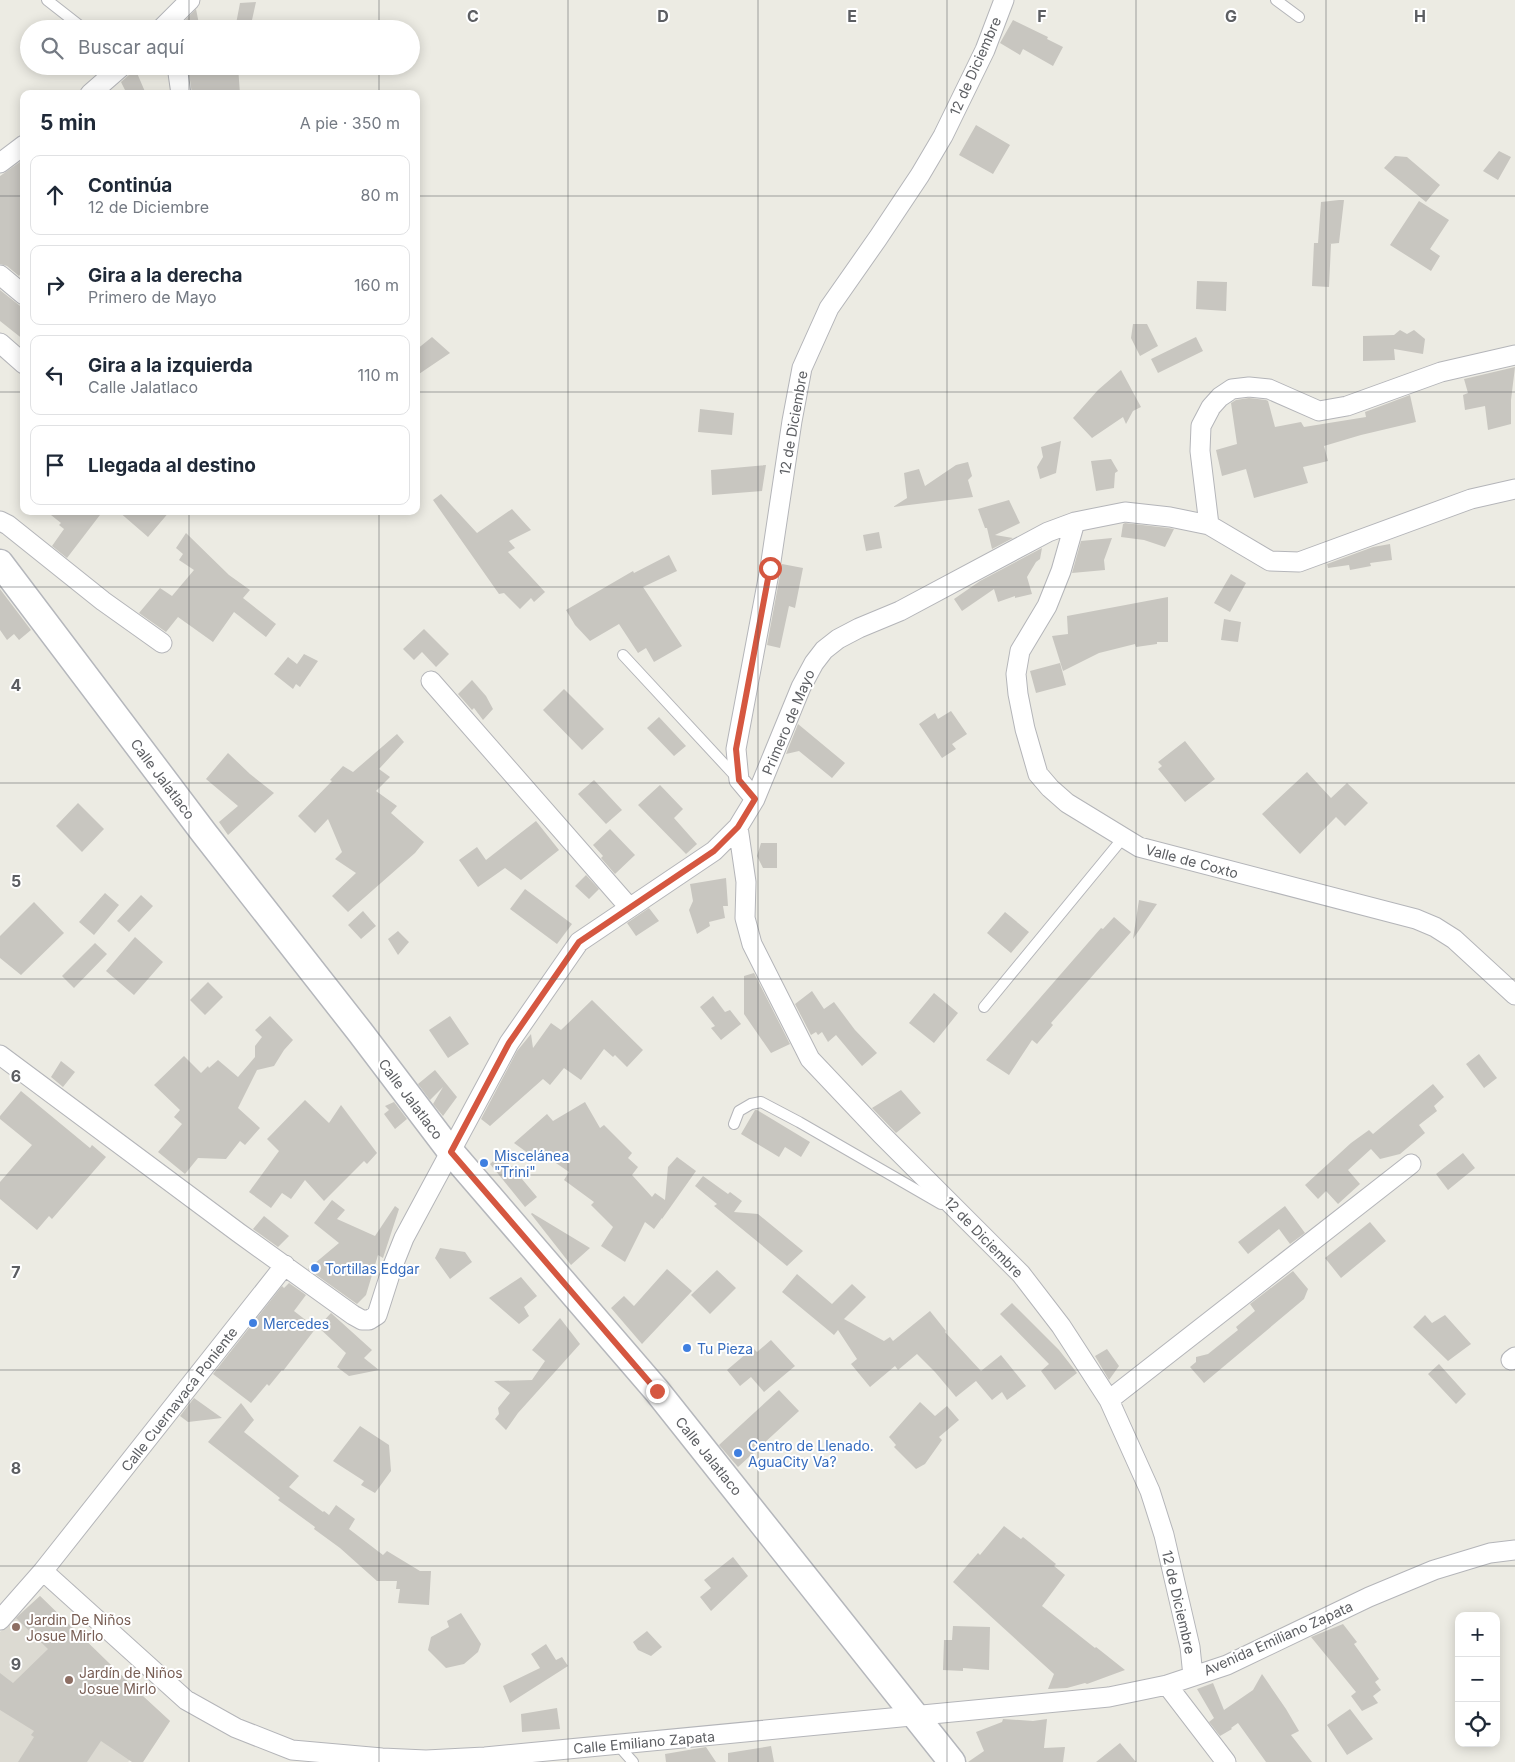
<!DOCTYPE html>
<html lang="es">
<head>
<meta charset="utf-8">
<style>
	:root { --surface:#fff; --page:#f2f2f3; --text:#1f2937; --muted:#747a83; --line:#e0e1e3 }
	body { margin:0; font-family:Inter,sans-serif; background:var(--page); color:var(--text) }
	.controls { position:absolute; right:15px; bottom:15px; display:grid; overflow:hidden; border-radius:10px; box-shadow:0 2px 12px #0003 }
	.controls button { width:45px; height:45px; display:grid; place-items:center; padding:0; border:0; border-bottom:1px solid var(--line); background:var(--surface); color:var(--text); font:25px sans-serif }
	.stop { position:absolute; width:15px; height:15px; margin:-11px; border:4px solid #d55740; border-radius:50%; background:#fff }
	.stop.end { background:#d55740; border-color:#fff; box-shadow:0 1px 5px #0008 }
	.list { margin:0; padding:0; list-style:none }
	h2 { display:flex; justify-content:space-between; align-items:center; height:65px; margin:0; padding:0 20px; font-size:21px }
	h2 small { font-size:16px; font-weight:400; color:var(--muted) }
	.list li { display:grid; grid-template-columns:32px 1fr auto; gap:15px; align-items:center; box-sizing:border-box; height:80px; margin:0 10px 10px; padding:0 10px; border:1px solid var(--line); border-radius:10px }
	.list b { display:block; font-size:19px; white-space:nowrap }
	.list p { margin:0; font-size:16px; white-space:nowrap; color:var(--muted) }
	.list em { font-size:16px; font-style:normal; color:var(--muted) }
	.icon { flex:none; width:28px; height:28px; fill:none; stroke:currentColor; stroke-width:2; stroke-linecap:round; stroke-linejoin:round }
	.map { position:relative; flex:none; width:1515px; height:1762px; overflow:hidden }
	.search { position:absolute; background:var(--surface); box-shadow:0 2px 12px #0003; left:20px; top:20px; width:400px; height:55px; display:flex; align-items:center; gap:12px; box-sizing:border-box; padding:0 18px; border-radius:28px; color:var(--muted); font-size:19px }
	.panel { position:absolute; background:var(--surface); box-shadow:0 2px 12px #0003; left:20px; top:90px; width:400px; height:425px; border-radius:10px }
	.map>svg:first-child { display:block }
	.education { fill:#dcdad2 }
	.building { fill:#c8c6c0 }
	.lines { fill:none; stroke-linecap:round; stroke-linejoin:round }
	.lane-casing { stroke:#b4b5b9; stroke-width:12 }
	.street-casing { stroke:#b4b5b9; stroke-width:21 }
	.secondary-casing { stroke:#b5b7bc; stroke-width:29 }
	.lane { stroke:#fff; stroke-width:10 }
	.street { stroke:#fff; stroke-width:19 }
	.secondary { stroke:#fff; stroke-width:26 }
	.route { stroke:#d55740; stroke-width:6 }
	.grid { fill:none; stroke:#5c5e62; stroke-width:1; stroke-opacity:0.55 }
	.shop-dot { fill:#3f7fe0; stroke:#fff; stroke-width:2 }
	.education-dot { fill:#8d6e63; stroke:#fff; stroke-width:2 }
	.labels { text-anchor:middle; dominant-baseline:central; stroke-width:4; stroke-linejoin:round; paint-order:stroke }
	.street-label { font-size:14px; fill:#5c5e62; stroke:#fff }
	.shop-label { font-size:14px; fill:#366cbe; stroke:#fff; text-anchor:start }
	.education-label { font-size:14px; fill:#785e54; stroke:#fff; text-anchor:start }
	.grid-label { font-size:16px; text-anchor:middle; font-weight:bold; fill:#5c5e62; stroke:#fff; stroke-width:4; stroke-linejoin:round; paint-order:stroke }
</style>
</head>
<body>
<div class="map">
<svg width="1515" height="1762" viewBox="0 0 1515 1762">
	<rect width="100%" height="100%" fill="#ecebe3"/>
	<path class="education" d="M40 1596 134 1688 170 1721 143 1762 130 1760 128 1762H0V1632Z"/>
	<path class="building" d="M256 2 250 29H235L240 3Z
		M196 9 200 29H177Z
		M1013 20 1048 37 1047 39 1063 47 1053 66 1023 49 1020 55 1000 43Z
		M133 66H134L146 94H127L121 82 130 74Z
		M188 66H238L240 94H192Z
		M976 125 1010 145 993 174 959 155Z
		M1499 151 1511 157 1498 180 1483 171Z
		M1395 156 1407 157 1440 185 1426 202 1384 168Z
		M24 159V268L19 276 7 266 0 264V176Z
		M1339 200H1344L1339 243 1329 244H1331L1329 287 1312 286 1314 243H1318L1321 202Z
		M1419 201 1449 220 1430 249 1440 256 1431 271 1390 245Z
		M1197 281 1227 282 1226 311 1196 309Z
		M0 290 24 309V340L0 321Z
		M1133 324H1147L1158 346 1140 356 1131 338Z
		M1400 330 1407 334 1414 330 1425 339 1423 354 1394 349 1395 360 1363 361V336L1394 335Z
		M432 337 450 353 416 376V350Z
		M1196 337 1203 351 1158 373 1151 359Z
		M1515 367 1511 400V424L1488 430 1485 406 1465 410 1463 395 1468 393 1464 379Z
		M1121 370 1141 407 1133 411 1126 424 1123 417 1092 438 1073 418 1098 390Z
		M1410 395 1416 422 1361 435 1324 446 1328 461 1303 467 1308 483 1254 498 1246 469 1222 476 1216 450 1237 444 1231 403 1236 400 1249 398 1266 400 1268 401 1275 427 1301 422 1304 427 1366 417 1365 412Z
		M700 409 734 413 732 435 698 432Z
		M1061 441 1056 473 1040 479 1037 467 1043 457 1041 447Z
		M1111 459 1118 471 1115 473 1114 488 1096 491 1091 461Z
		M968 462 972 476 968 480 973 497 893 507 907 498 904 473 919 469 925 486 956 465Z
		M766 465 762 491 712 495 711 470Z
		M441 494 477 533 512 509 531 530 509 541 515 548 508 552 545 592 534 602 531 598 520 609 504 593 499 594 433 500Z
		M1009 500 1020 523 995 535 1013 538 992 549 987 528H985L978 509Z
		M46 511H103L67 558 52 546 64 529 59 525 61 523Z
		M118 511H170L148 537Z
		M1125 523 1168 528 1174 529 1165 547 1144 540 1121 537 1123 524Z
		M879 532 882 548 866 551 863 535Z
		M186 533 229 575 250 590 243 598 276 624 266 637 234 612 213 642 178 617 166 632 139 613 160 588 172 596 194 570 179 560 183 554 176 548Z
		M1112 538 1104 560 1105 570 1072 573 1081 541Z
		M1390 544 1392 560 1370 563 1371 566 1350 570 1349 565 1328 568 1327 564 1373 547Z
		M1042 548 1040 559 1036 562 1027 577 1032 594 1015 598V596L998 602 994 589 962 611 954 599 980 581Z
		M669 555 677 571 643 587 682 646 654 662 646 648 638 653 619 624 590 641 575 625 566 610 633 571 634 573Z
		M782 564 803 568 795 608 789 606 780 648 767 645Z
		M1231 574 1246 583 1230 612 1214 603Z
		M0 589 31 630 19 640 14 634 7 640 0 630Z
		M1168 597V642H1157V644L1136 647 1135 644 1099 653 1063 671 1052 636 1068 634 1067 616Z
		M1224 619 1241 622 1238 642 1221 640Z
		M424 629 449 654 436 667 422 652 414 660 403 649Z
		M304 654 318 661 300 687 296 684 293 689 274 674 288 657 297 664Z
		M1060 663 1066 685 1036 693 1030 671Z
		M472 680 486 696 493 709 483 720 474 708 472 710 458 694Z
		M564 689 604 729 582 750 543 710Z
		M951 711 967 734 952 744 956 749 942 758 919 724 935 713 938 719Z
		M659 717 686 746 674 756 647 728Z
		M798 724 845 763 832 778 799 751 786 754Z
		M397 734 404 742 379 769 390 777 376 791 397 806 391 813 424 842 415 853 348 912 332 896 356 873 335 859 342 852 328 819 315 833 298 816 332 781 330 780 343 766 353 772Z
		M1185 741 1215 779 1185 802 1158 769 1162 766 1158 762Z
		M228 753 250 774 274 793 228 835 219 822 238 806 206 779Z
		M1307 772 1331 798 1347 783 1368 803 1345 826 1336 817 1300 854 1262 814Z
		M594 780 622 810 606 824 578 794Z
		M660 785 683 809 674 818 697 844 686 854 638 805Z
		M78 803 104 829 82 852 56 826Z
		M536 821 559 850 521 880 505 868 478 887 459 860 477 847 486 860Z
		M610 829 635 855 615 874 601 858 603 856 593 845Z
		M761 843H777V868H763L757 856Z
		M586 875 599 889 589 899 575 886Z
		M726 878 728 906H723L725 918 709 922 710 926 697 934 689 910 693 901 690 884Z
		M525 889 572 924 557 944 510 909Z
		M105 893 119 905 94 935 79 922Z
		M141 895 153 906 129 932 117 921Z
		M1139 900 1157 904 1133 939Z
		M34 902 64 933 21 975 0 958V936Z
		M649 908 659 921 636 936 627 923Z
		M363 911 376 926 361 939 348 925Z
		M1005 912 1029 932 1011 953 987 933Z
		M1114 917 1131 932 1051 1023 1053 1025 1037 1044 1032 1040 1009 1075 986 1060 1101 928 1103 929Z
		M398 931 409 942 398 955 388 939Z
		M135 937 163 962 134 995 106 971Z
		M95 943 107 954 74 988 62 976Z
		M754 973 790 1044 771 1053 744 1014V976Z
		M208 982 223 997 205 1015 190 1000Z
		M812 991 824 1009 834 1002 855 1030 877 1053 862 1066 836 1035 828 1042 822 1032 818 1035 816 1032 811 1035 795 1004Z
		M934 993 958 1013 934 1043 909 1023Z
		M713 996 725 1012 730 1010 741 1024 721 1040 711 1028 715 1026 700 1007Z
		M592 1000 643 1050 627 1067 615 1055 613 1057 604 1049 581 1080 564 1068 550 1085 543 1079 490 1126 481 1119 517 1051 531 1034 533 1048 551 1023 561 1030Z
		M270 1016 293 1040 284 1050 274 1066 257 1070 238 1108 260 1128 245 1145 240 1141 226 1159 198 1158 185 1174 158 1152 182 1124 174 1117 180 1110 154 1085 184 1056 201 1073 208 1066 209 1068 218 1060 238 1077 255 1057V1046L262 1037 255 1030Z
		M450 1016 469 1044 448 1058 429 1030Z
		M1479 1054 1497 1078 1484 1088 1466 1064Z
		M61 1061 75 1072 63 1087 51 1077Z
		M435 1070 457 1097 443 1116 433 1104 443 1087 430 1100 418 1084Z
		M1433 1084 1444 1097 1434 1106 1437 1111 1419 1125 1425 1133 1400 1154 1380 1159 1371 1149 1348 1170 1360 1184 1338 1204 1326 1191 1318 1199 1305 1185 1351 1143 1369 1130 1373 1134Z
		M901 1090 921 1113 896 1133 872 1108Z
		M21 1091 90 1148 92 1145 106 1157 52 1219 49 1216 37 1230 0 1199V1182L32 1145 0 1119V1116Z
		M305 1100 329 1123 341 1105 377 1153 367 1164 364 1161 324 1201 305 1180 291 1199 282 1193 271 1208 249 1192 279 1151 267 1139Z
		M394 1102 407 1119 395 1129 384 1114 389 1110 385 1106Z
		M585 1102 600 1128 604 1125 632 1153 628 1158 638 1167 632 1175 652 1197 655 1193 665 1200 668 1167 677 1157 696 1171 662 1219V1218L654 1229 645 1222 625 1262 601 1246 613 1227 591 1205 594 1202 564 1180 569 1172 540 1152 536 1159 514 1143 547 1114 553 1121Z
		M755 1110H757L810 1142 801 1157 785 1147 779 1157 741 1134Z
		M1463 1153 1475 1168 1448 1190 1436 1174Z
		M501 1154 537 1197 525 1207 490 1164Z
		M703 1176 728 1194 730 1192 742 1201 734 1212 758 1214 803 1251 787 1266 714 1206 717 1204 695 1186Z
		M332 1200 345 1210 337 1219 375 1236 395 1206 399 1209 383 1258 378 1255 366 1295 357 1304 308 1269 339 1243 314 1223Z
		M1285 1206 1305 1233 1290 1244 1279 1229 1248 1254 1238 1242Z
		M532 1213 590 1248 571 1265 531 1214Z
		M264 1216 289 1236 278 1247 253 1229Z
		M1370 1222 1386 1241 1341 1278 1325 1258Z
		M440 1248 465 1252 472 1262 450 1279 435 1258Z
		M667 1269 692 1291 642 1344 611 1308 624 1296 634 1306Z
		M717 1270 736 1288 710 1314 691 1295Z
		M1293 1271 1308 1289 1304 1299 1204 1383 1190 1367 1196 1362V1357L1208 1354 1238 1330 1236 1327 1255 1311 1250 1304Z
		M797 1274 832 1304 852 1284 866 1297 844 1319 884 1341 890 1337 893 1341 930 1311 946 1331 945 1332 981 1371 1001 1355 1026 1386 1007 1400 1002 1392 992 1400 976 1381 956 1397 935 1372 917 1354 898 1370 895 1366 870 1387 851 1364 857 1359 838 1330 834 1335 782 1292Z
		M521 1277 537 1296 524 1307 529 1316 519 1324 489 1298Z
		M289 1283 306 1295 294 1311 316 1328 283 1371 282 1370 269 1386 267 1384 251 1403 213 1374 282 1286 284 1288Z
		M1012 1303 1059 1350 1077 1373 1055 1390 1041 1371 1049 1364 1000 1314Z
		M331 1313 372 1350 364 1358 379 1370 349 1376 337 1367 346 1353 318 1327Z
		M1425 1315 1432 1323 1445 1315 1471 1344 1448 1361 1413 1327Z
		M560 1318 580 1344 518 1413 506 1430 495 1419 499 1414 498 1408 510 1393 494 1381 532 1380 545 1361 532 1350Z
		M771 1340 795 1366 764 1392 751 1377 740 1386 727 1370 753 1348 757 1352Z
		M1107 1349 1119 1366 1109 1380 1095 1356Z
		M1439 1364 1466 1394 1456 1404 1428 1374Z
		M779 1390 799 1411 738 1467 719 1445Z
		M194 1398 222 1418 188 1422 180 1416Z
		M920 1402 935 1416 947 1406 959 1420 939 1437 942 1440 925 1464 916 1469 894 1447 896 1445 889 1437Z
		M241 1403 254 1420 244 1432 299 1476 289 1487 323 1512 324 1511 329 1515 336 1505 355 1519 349 1529 383 1555 387 1551 420 1571H431L429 1605 398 1603 400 1589H396L397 1581H377L340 1548 314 1529 315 1527 278 1500 280 1498 208 1442Z
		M360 1426 389 1445 391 1471 375 1493 361 1485 364 1481 333 1461Z
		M1004 1526 1021 1539 1023 1537 1056 1564 1054 1566 1065 1575 1042 1606 1095 1648 1096 1647 1125 1670 1087 1684 1085 1683 1067 1688 1048 1689 1054 1674 953 1582 978 1553 980 1555Z
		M733 1557 748 1576 711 1611 700 1597 711 1588 704 1580Z
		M40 1596 144 1697 170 1721 143 1762H132L101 1741 87 1762H18L34 1737 31 1735 34 1731 0 1710V1673L13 1683 48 1649 16 1618Z
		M461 1613 481 1644 478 1652 464 1664 446 1668 428 1650 431 1637 449 1627 447 1621Z
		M1343 1624 1357 1642 1354 1644 1379 1679 1375 1682 1381 1690 1373 1696 1378 1703 1362 1711 1351 1696 1356 1692 1311 1637Z
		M953 1626 990 1627 989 1670 963 1668V1671L943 1670 944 1640H952Z
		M647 1631 662 1647 651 1656 638 1650 633 1642Z
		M546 1644 556 1660 562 1657 568 1666 510 1703 503 1686 540 1668 531 1654Z
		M1262 1674 1286 1709 1299 1731 1291 1735 1312 1762H1266L1238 1723 1231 1728 1232 1729 1220 1736 1209 1722 1214 1718 1197 1689 1213 1683 1224 1710 1253 1690Z
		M557 1708 560 1729 522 1732 521 1714Z
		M1350 1709 1373 1739 1347 1755 1327 1725Z
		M1003 1719 1033 1721 1047 1719 1044 1748 1065 1747 1063 1762H968L984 1751 976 1732 1002 1722Z
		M1120 1743 1136 1762H1096Z
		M771 1746 774 1762H728V1753Z
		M706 1747 716 1762H666L665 1754Z"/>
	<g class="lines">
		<g class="lane-casing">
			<path id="lane" d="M47 0 84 29
				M1276 0 1299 17
				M623 655 738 779
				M984 1007 1123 838
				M734 1124 739 1111 751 1104 761 1102 799 1122 941 1204
				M617 1744 633 1762"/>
		</g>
		<g class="street-casing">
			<path id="street" d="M161 29 190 0
				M177 66 181 94
				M90 94 122 66
				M0 163 24 145
				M0 275 24 295
				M0 343 24 364
				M0 521 8 525 103 601 162 643
				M1075 522 1061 571 1047 606 1020 651 1016 674 1018 694 1025 729 1038 774 1050 788 1067 803 1139 847 1416 919 1435 927 1454 939 1515 995
				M1209 525 1200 451 1201 426 1211 407 1220 397 1232 389 1249 387 1269 389 1319 411 1347 406 1441 372 1515 355
				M431 681 629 907
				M755 799 739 780 736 749 770 568 792 421 802 368 829 308 878 238 920 175 943 136 985 50 1004 0
				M738 827 746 882 745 918 752 944 810 1059 881 1134 1021 1274 1061 1326 1109 1400 1150 1491 1164 1535 1190 1647 1193 1676
				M0 1055 239 1233 353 1315 362 1320H369L377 1315 392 1268 404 1238 509 1043 579 942 714 851 738 827 755 799 801 687 814 663 824 650 838 639 859 628 900 611 1048 532 1075 522 1125 512 1170 517 1209 525 1270 561 1299 562 1471 499 1515 489
				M1511 1360 1515 1357
				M1109 1400 1411 1164
				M43 1571 186 1700 236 1728 292 1750 382 1758 426 1760 485 1757 1109 1697 1167 1685 1227 1665 1369 1597 1434 1570 1490 1553 1515 1550
				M0 1620 43 1571 285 1265
				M1167 1685 1226 1762"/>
		</g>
		<g class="secondary-casing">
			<path id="secondary" d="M0 563 204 833 360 1032 451 1152 657 1391 952 1762"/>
		</g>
		<use href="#lane" class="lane"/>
		<use href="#street" class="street"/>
		<use href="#secondary" class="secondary"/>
	</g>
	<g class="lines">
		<path class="route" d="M657 1391 451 1152 509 1043 579 942 714 851 738 827 755 799 739 780 736 749 770 568"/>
	</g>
	<path class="grid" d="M189 0V29M379 0V29M568 0V1762M758 0V1762M947 0V1762M1136 0V1762M1326 0V1762M189 66V94M379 66V94M0 196H24M416 196H1515M0 392H24M416 392H1515M189 511V1762M379 511V1762M0 587H1515M0 783H1515M0 979H1515M0 1175H1515M0 1370H1515M0 1566H1515"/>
	<g class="shop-dot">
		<circle cx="484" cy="1163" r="5"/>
		<circle cx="315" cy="1268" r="5"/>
		<circle cx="253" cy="1323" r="5"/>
		<circle cx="687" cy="1348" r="5"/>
		<circle cx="738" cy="1453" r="5"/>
	</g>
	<g class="education-dot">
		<circle cx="16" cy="1627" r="5"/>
		<circle cx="69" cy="1680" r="5"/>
	</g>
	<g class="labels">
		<g class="street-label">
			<text transform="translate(975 66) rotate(-66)">12 de Diciembre</text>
			<text transform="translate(793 423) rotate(-80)">12 de Diciembre</text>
			<text transform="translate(788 722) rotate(-67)">Primero de Mayo</text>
			<text transform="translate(163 779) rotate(53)">Calle Jalatlaco</text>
			<text transform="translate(1192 861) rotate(15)">Valle de Coxto</text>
			<text transform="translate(411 1099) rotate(53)">Calle Jalatlaco</text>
			<text transform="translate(984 1237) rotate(46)">12 de Diciembre</text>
			<text transform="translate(179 1399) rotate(-52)">Calle Cuernavaca Poniente</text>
			<text transform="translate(709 1456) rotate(51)">Calle Jalatlaco</text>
			<text transform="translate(1179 1602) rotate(77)">12 de Diciembre</text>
			<text transform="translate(1278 1638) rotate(-24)">Avenida Emiliano Zapata</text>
			<text transform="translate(644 1742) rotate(-5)">Calle Emiliano Zapata</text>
		</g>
		<g class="shop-label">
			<text x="494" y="1155">Miscelánea<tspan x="494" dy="16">"Trini"</tspan></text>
			<text x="325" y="1268">Tortillas Edgar</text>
			<text x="263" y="1323">Mercedes</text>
			<text x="697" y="1348">Tu Pieza</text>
			<text x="748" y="1445">Centro de Llenado.<tspan x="748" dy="16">AguaCity Va?</tspan></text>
		</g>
		<g class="education-label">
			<text x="26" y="1619">Jardin De Niños<tspan x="26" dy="16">Josue Mirlo</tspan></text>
			<text x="79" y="1672">Jardín de Niños<tspan x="79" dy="16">Josue Mirlo</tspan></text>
		</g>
	</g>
	<g class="grid-label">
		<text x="473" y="22">C</text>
		<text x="663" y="22">D</text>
		<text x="852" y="22">E</text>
		<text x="1042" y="22">F</text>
		<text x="1231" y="22">G</text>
		<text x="1420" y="22">H</text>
		<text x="16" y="691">4</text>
		<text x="16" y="887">5</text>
		<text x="16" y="1082">6</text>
		<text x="16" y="1278">7</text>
		<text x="16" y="1474">8</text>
		<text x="16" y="1670">9</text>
	</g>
</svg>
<div class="controls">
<button>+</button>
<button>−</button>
<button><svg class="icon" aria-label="locate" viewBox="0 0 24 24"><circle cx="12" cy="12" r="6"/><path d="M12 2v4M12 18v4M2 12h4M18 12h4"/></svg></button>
</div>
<div class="stop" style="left:770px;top:568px"></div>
<div class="stop end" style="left:657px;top:1391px"></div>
<div class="search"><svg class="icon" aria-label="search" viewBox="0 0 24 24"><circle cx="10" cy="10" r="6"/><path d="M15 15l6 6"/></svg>Buscar aquí</div>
<section class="panel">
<h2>5 min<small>A pie · 350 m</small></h2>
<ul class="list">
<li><svg class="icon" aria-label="ahead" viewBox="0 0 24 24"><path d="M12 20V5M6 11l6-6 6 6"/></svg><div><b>Continúa</b><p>12 de Diciembre</p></div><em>80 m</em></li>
<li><svg class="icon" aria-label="right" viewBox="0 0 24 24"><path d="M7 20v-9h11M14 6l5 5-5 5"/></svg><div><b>Gira a la derecha</b><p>Primero de Mayo</p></div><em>160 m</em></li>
<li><svg class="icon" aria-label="left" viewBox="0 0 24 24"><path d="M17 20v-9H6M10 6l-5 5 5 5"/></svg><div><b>Gira a la izquierda</b><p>Calle Jalatlaco</p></div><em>110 m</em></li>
<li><svg class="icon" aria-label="arrive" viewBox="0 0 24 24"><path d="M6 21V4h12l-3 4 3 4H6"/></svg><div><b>Llegada al destino</b></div></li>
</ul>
</section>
</div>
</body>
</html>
